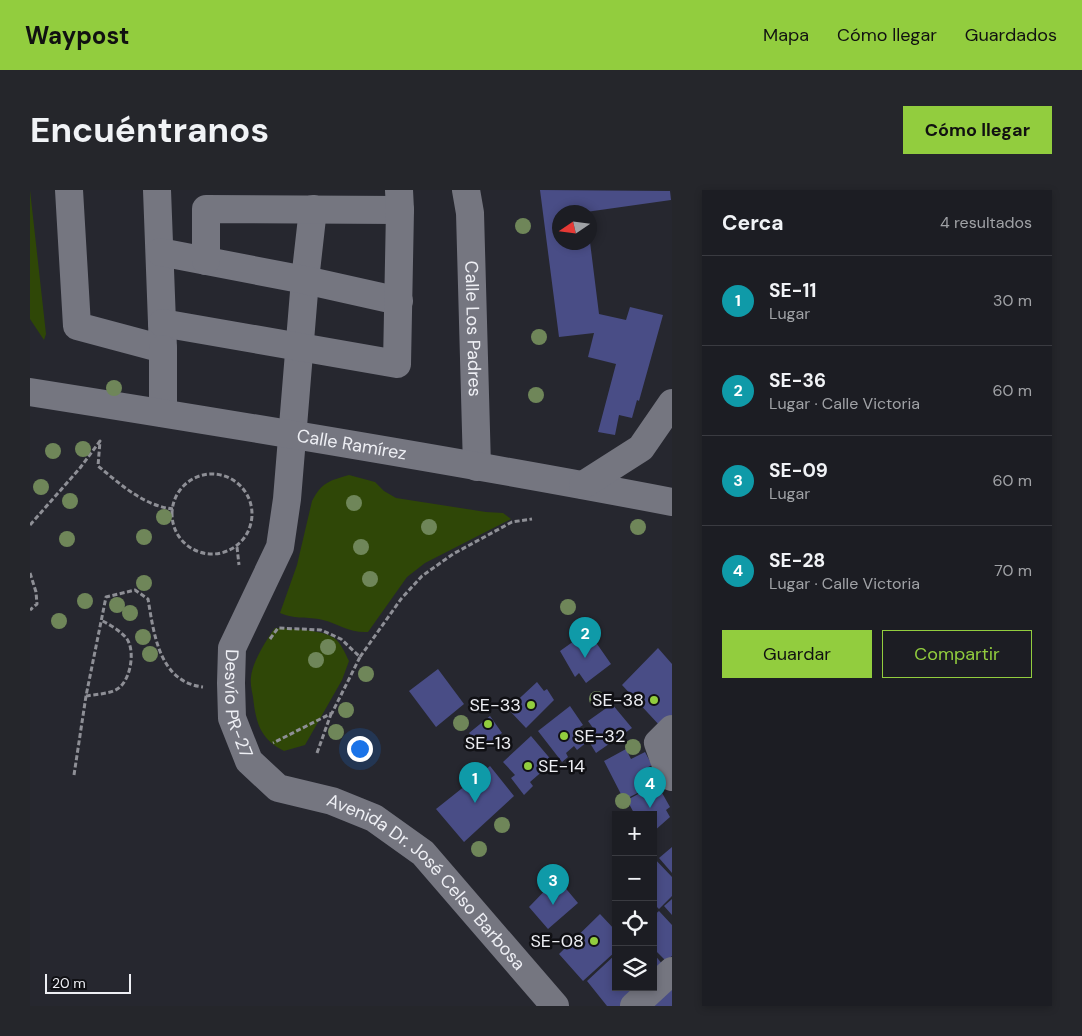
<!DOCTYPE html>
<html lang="es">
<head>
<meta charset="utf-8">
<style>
	:root { --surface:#1c1d23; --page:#25262b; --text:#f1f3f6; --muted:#a0a2a6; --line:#3a3b41; --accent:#92cd3e }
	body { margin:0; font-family:"DM Sans",sans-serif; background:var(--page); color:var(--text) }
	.controls { position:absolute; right:15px; bottom:15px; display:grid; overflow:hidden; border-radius:0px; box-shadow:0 2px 8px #0003 }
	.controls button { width:45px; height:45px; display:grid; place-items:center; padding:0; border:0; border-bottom:1px solid var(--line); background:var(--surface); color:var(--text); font:25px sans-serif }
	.compass { position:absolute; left:522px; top:15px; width:45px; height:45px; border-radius:50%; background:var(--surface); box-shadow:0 2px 8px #0003; rotate:257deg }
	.scale { position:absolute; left:15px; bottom:12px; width:86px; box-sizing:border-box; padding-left:5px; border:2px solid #eeeff4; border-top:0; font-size:14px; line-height:18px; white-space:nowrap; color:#eeeff4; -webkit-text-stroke:4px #101014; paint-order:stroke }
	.you { position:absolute; left:329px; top:558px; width:18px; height:18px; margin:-12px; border:4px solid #fff; border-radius:50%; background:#1a73e8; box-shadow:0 0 0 8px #1a73e833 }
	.badge { display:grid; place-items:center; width:32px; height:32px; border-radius:50%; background:var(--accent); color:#fff; font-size:16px; font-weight:700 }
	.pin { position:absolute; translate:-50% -41px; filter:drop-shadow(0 1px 2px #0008) }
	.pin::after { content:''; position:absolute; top:26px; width:18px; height:15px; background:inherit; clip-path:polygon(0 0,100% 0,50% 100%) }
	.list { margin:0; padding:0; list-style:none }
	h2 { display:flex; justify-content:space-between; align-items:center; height:65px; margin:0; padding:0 20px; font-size:21px }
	h2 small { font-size:16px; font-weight:400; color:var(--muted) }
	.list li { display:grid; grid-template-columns:32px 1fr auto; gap:15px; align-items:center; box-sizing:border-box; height:90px; padding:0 20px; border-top:1px solid var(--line) }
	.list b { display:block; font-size:19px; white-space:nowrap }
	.list p { margin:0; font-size:16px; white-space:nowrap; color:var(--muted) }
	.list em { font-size:16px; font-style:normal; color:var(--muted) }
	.actions { display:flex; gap:10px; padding:15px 20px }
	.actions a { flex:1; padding:11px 0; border:1px solid var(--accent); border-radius:0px; text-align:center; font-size:18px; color:var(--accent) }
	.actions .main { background:var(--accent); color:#111 }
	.icon { flex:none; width:28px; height:28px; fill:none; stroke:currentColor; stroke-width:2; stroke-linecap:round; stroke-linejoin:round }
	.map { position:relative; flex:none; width:642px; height:816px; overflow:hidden; border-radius:0px }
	header { display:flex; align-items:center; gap:30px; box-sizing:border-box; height:70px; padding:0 25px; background:var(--accent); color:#111 }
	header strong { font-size:24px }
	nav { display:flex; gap:28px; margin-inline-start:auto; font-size:18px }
	.intro { display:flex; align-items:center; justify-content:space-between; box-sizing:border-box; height:120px; padding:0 30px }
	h1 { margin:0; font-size:35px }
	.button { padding:12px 22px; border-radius:0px; background:var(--accent); color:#111; font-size:18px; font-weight:700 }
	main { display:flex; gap:30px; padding:0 30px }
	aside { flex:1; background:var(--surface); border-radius:0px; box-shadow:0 2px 8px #0003 }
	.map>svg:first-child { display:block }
	.green { fill:#2f4707 }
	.building { fill:#494d86 }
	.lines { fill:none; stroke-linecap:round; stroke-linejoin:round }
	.path { stroke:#8e8f96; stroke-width:3; stroke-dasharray:5 2.5; stroke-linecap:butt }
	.minor { stroke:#757680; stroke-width:28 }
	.tree { fill:#6f8659 }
	.poi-dot { fill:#92cd3e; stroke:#101014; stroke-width:2 }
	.labels { text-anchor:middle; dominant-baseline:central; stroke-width:5; stroke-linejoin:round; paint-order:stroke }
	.street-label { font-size:18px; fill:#eeeff4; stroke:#101014 }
	.poi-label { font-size:18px; fill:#eeeff4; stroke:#101014; text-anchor:end }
</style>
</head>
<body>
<header>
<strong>Waypost</strong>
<nav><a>Mapa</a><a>Cómo llegar</a><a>Guardados</a></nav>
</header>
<div class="intro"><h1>Encuéntranos</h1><a class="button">Cómo llegar</a></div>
<main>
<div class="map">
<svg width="642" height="816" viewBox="0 0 642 816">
	<rect width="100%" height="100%" fill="#26272f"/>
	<path class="green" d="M0 0 16 144 14 150 0 129Z
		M319 285 345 292 354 301 366 308 456 322 473 323 481 329 395 373 377 387 338 442C319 443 309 434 293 430 276 426 268 430 250 423L267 375 282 311C292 292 299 291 319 285Z
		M245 438C260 439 291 439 304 448 311 453 315 463 319 471L312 490 275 555 254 561C230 549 226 533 223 507 222 501 220 494 221 487 222 473 236 450 245 438Z"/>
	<path class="building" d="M510 0 640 1 641 10 556 22H530V52H560L569 124 596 130 600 117 633 125 609 211 607 210 602 228 589 225 585 245 568 242 586 174 558 167 564 143 529 147Z
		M558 441 581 474 556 493 549 483 545 487 530 461Z
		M628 458 642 474V525L631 537 592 495Z
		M408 479 434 514 406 537 379 501Z
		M507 492 514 501 517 499 524 510 496 538 478 519Z
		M582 514 602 538 566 563 555 545 563 538 558 531Z
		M540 516 553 535 550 537 557 552 547 560 544 556 536 563 538 567 532 572 508 541Z
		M460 526 472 543 451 559 439 543Z
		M501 546 523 572 500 592 503 596 494 605 481 588 485 585 473 572Z
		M596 559 601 569 615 562 622 575 615 579 623 595 594 610 574 571Z
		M460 576 484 606 434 652 406 619Z
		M627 594 640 617 636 620 640 627 623 642V625H605L597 610Z
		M642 657V683L629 668Z
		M623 667 642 687V706L629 719 623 713Z
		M527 688 548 713 518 739 499 717Z
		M642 709V725L634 716Z
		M629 721 642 735V766L636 771 623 758V726Z
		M570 724 586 741V761L553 791 529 764Z
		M623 763 634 776 623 785Z
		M586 764V797H613L614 799 591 816H577L557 791Z
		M642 789V816H613Z"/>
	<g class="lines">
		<path class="path" d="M142 324a40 40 0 1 1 80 0a40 40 0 1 1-80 0Z
			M0 335 50 278 70 251 68 276C90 294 114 316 143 319
			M207 357 209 375
			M0 383 6 402 7 414 0 420
			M240 449 248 438 291 440 311 449 330 467 302 523 243 553
			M330 467 371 409 392 386 423 364 482 332 502 329
			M56 506C66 504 83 504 90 497 101 487 105 461 97 449 91 441 80 435 71 430
			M287 563 301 524
			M44 585 56 506 76 407 105 400 118 409C124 444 129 492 173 497"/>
		<g class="minor">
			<path d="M39 0 47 136 133 159 127 0"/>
			<path id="s1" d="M436 0 440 23 447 277"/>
			<path id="s2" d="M283 19 275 90 257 309 250 357 202 458 201 493 202 528 219 571 248 598 302 611 344 628 393 663 525 816"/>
			<path d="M130 62 275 90 369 111"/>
			<path d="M176 71V19L370 20"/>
			<path d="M132 133 367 174 370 20 369 0"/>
			<path d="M133 159V223"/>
			<path id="s3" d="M0 202C214 236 429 271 642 312"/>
			<path d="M553 295 611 258 642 213"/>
			<path d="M642 539 628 553 637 578 642 587"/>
			<path d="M604 816 642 781"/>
		</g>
	</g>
	<g class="tree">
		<circle cx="493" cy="36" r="8"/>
		<circle cx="509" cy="147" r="8"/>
		<circle cx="84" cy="198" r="8"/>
		<circle cx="506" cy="205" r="8"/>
		<circle cx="53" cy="259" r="8"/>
		<circle cx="23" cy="261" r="8"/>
		<circle cx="11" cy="297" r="8"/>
		<circle cx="40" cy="311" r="8"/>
		<circle cx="324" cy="313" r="8"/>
		<circle cx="134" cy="327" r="8"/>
		<circle cx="399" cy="337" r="8"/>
		<circle cx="608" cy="337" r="8"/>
		<circle cx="114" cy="347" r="8"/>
		<circle cx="37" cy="349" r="8"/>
		<circle cx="331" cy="357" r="8"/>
		<circle cx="340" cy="389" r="8"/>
		<circle cx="114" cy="393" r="8"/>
		<circle cx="55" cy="411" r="8"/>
		<circle cx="87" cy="415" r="8"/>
		<circle cx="538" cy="417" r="8"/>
		<circle cx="100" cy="423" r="8"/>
		<circle cx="29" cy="431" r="8"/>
		<circle cx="113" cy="447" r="8"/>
		<circle cx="298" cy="457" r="8"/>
		<circle cx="120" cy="464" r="8"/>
		<circle cx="286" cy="470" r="8"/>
		<circle cx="336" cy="484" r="8"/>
		<circle cx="567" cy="509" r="8"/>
		<circle cx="316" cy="520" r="8"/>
		<circle cx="431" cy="533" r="8"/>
		<circle cx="306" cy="542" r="8"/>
		<circle cx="603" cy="557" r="8"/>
		<circle cx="593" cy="611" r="8"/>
		<circle cx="472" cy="635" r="8"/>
		<circle cx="449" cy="659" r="8"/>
	</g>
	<g class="poi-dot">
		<circle cx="624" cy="510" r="5"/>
		<circle cx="501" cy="515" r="5"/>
		<circle cx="458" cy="534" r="5"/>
		<circle cx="534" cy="546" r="5"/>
		<circle cx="498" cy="576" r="5"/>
		<circle cx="564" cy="751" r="5"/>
	</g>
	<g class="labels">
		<g class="street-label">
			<text stroke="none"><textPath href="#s1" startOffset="139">Calle Los Padres</textPath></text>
			<text stroke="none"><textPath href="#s3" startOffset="326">Calle Ramírez</textPath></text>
			<text stroke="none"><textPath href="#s2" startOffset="508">Desvío PR-27</textPath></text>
			<text stroke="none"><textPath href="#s2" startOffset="789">Avenida Dr. José Celso Barbosa</textPath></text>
		</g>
		<g class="poi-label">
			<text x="614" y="510">SE-38</text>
			<text x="491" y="515">SE-33</text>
			<text x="544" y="546" text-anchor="start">SE-32</text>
			<text x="458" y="553" text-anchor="middle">SE-13</text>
			<text x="508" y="576" text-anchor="start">SE-14</text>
			<text x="554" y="751">SE-08</text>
		</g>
	</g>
</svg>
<div class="controls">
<button>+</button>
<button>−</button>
<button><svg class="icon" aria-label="locate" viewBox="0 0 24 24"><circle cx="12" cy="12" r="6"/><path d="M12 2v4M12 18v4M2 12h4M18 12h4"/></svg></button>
<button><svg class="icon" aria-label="layers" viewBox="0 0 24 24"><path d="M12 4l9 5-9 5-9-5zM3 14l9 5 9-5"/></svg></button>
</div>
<svg class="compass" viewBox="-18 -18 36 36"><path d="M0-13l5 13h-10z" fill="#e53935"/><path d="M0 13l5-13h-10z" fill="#a0a2a6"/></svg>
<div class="scale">20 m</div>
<div class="you"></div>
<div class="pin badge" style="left:445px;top:613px;background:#0f9aa8">1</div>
<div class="pin badge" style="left:555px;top:468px;background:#0f9aa8">2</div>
<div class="pin badge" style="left:523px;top:715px;background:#0f9aa8">3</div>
<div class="pin badge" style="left:620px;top:618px;background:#0f9aa8">4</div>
</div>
<aside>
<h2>Cerca<small>4 resultados</small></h2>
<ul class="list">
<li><span class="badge" style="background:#0f9aa8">1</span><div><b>SE-11</b><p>Lugar</p></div><em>30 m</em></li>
<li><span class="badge" style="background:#0f9aa8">2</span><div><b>SE-36</b><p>Lugar · Calle Victoria</p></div><em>60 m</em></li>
<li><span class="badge" style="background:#0f9aa8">3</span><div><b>SE-09</b><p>Lugar</p></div><em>60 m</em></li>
<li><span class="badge" style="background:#0f9aa8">4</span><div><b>SE-28</b><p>Lugar · Calle Victoria</p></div><em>70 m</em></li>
</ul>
<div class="actions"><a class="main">Guardar</a><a>Compartir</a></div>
</aside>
</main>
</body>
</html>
